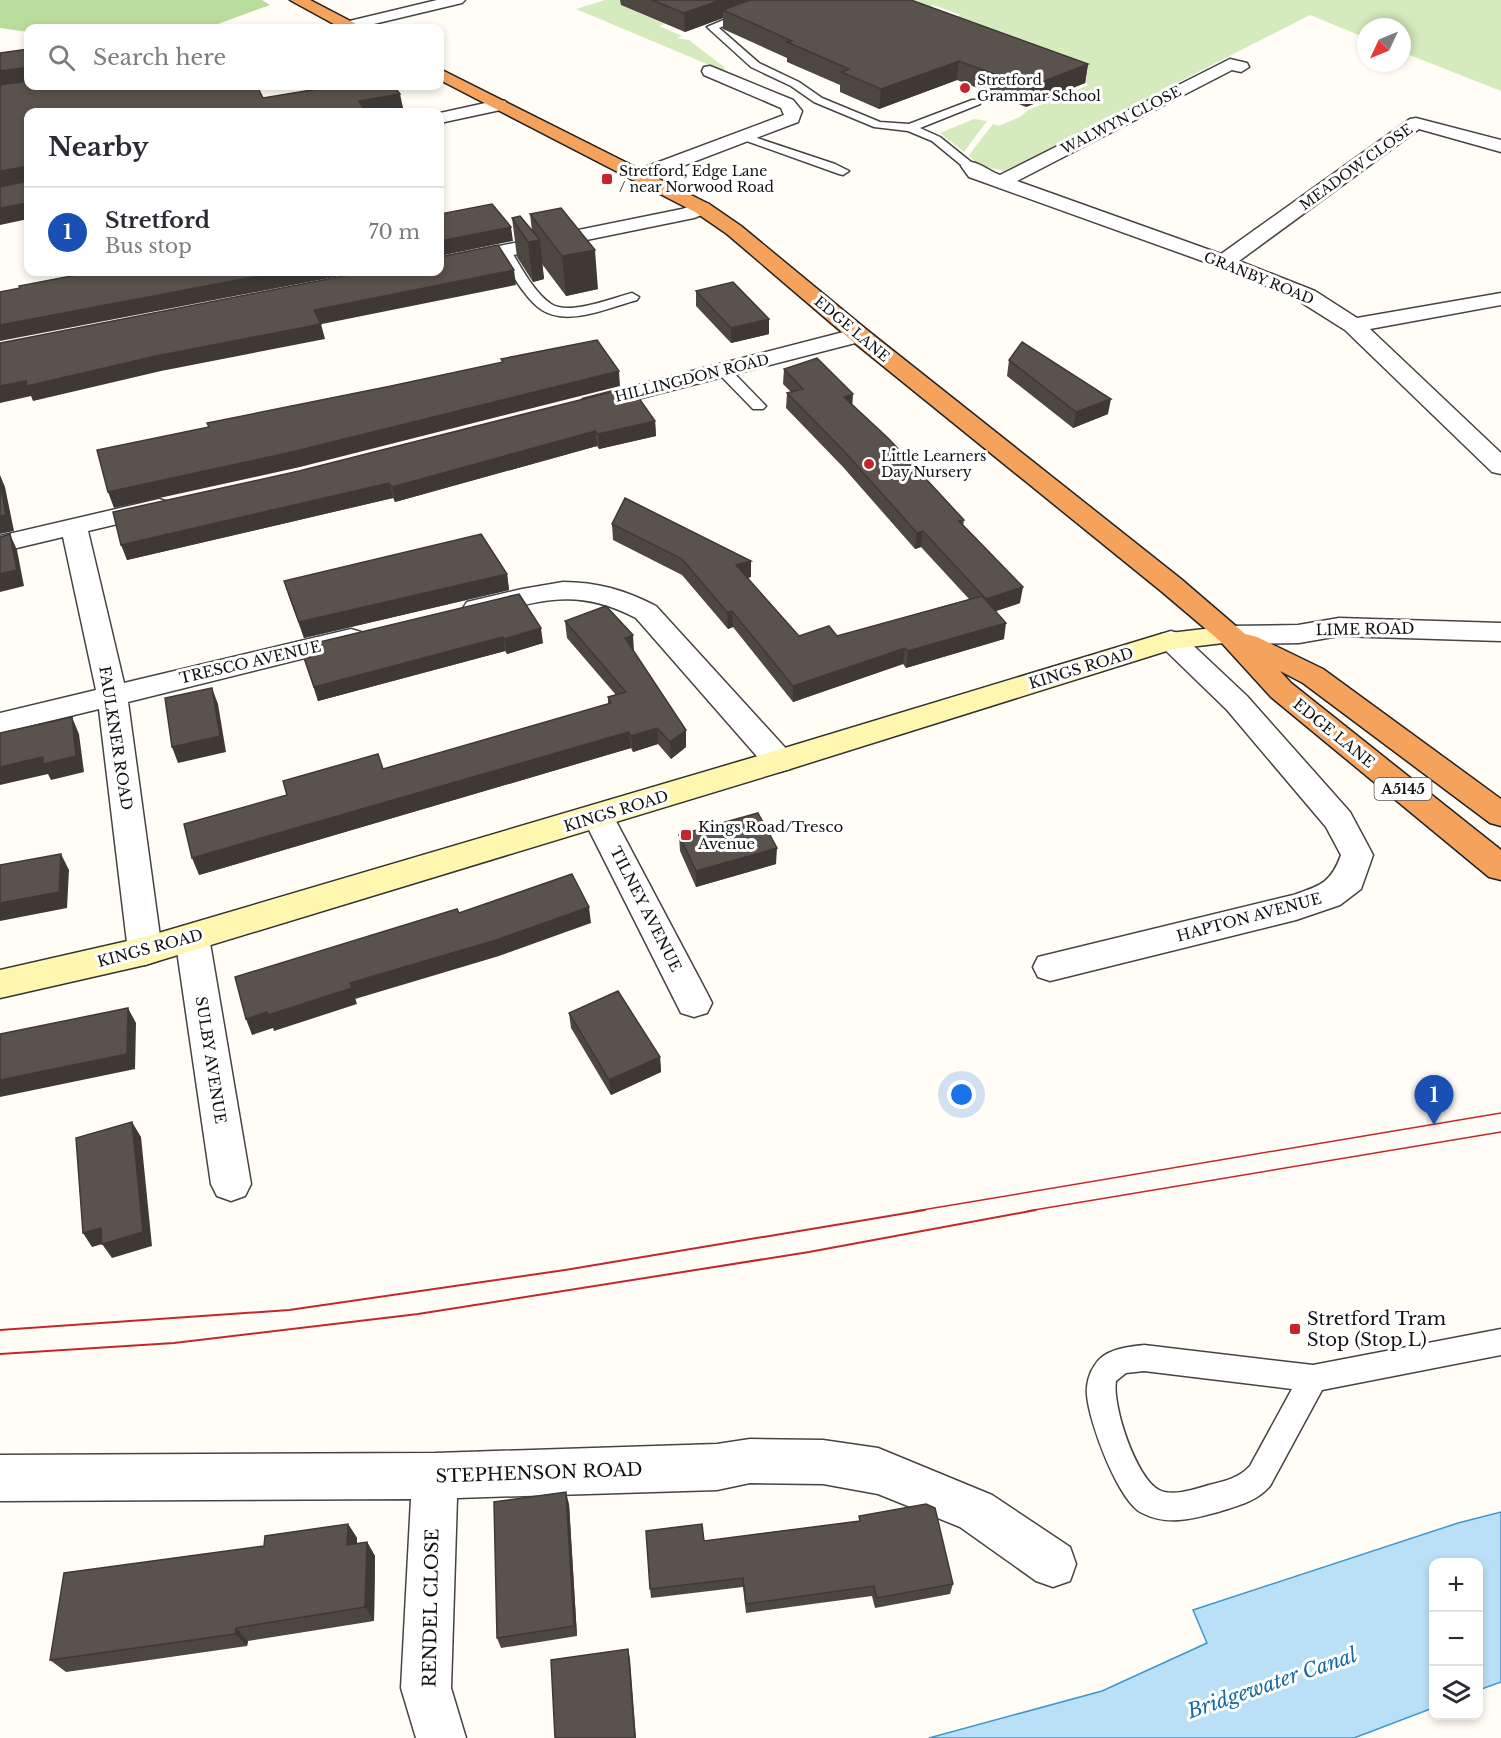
<!DOCTYPE html>
<html lang="en">
<head>
<meta charset="utf-8">
<style>
	:root { --surface:#fff; --page:#f2f2f3; --text:#2b2b33; --muted:#7c7c81; --line:#e1e1e2; --accent:#c4262e }
	body { margin:0; font-family:"Libre Baskerville",serif; background:var(--page); color:var(--text) }
	.controls { position:absolute; right:18px; bottom:18px; display:grid; overflow:hidden; border-radius:12px; box-shadow:0 3px 9px #0003 }
	.controls button { width:54px; height:54px; display:grid; place-items:center; padding:0; border:0; border-bottom:2px solid var(--line); background:var(--surface); color:var(--text); font:30px sans-serif }
	.compass { position:absolute; left:1357px; top:18px; width:54px; height:54px; border-radius:50%; background:var(--surface); box-shadow:0 3px 9px #0003; rotate:226deg }
	.you { position:absolute; left:962px; top:1095px; width:21px; height:21px; margin:-15px; border:4px solid #fff; border-radius:50%; background:#1a73e8; box-shadow:0 0 0 9px #1a73e833 }
	.badge { display:grid; place-items:center; width:39px; height:39px; border-radius:50%; background:var(--accent); color:#fff; font-size:20px; font-weight:700 }
	.pin { position:absolute; translate:-50% -50px; filter:drop-shadow(0 2px 3px #0008) }
	.pin::after { content:''; position:absolute; top:32px; width:21px; height:18px; background:inherit; clip-path:polygon(0 0,100% 0,50% 100%) }
	.list { margin:0; padding:0; list-style:none }
	h2 { display:flex; justify-content:space-between; align-items:center; height:78px; margin:0; padding:0 24px; font-size:26px }
	h2 small { font-size:20px; font-weight:400; color:var(--muted) }
	.list li { display:grid; grid-template-columns:39px 1fr auto; gap:18px; align-items:center; box-sizing:border-box; height:90px; padding:0 24px; border-top:2px solid var(--line) }
	.list b { display:block; font-size:22px; white-space:nowrap }
	.list p { margin:0; font-size:20px; white-space:nowrap; color:var(--muted) }
	.list em { font-size:20px; font-style:normal; color:var(--muted) }
	.icon { flex:none; width:33px; height:33px; fill:none; stroke:currentColor; stroke-width:2; stroke-linecap:round; stroke-linejoin:round }
	.map { position:relative; flex:none; width:1501px; height:1738px; overflow:hidden }
	.search { position:absolute; background:var(--surface); box-shadow:0 3px 9px #0003; left:24px; top:24px; width:420px; height:66px; display:flex; align-items:center; gap:15px; box-sizing:border-box; padding:0 21px; border-radius:12px; color:var(--muted); font-size:22px }
	.panel { position:absolute; background:var(--surface); box-shadow:0 3px 9px #0003; left:24px; top:108px; width:420px; height:168px; border-radius:12px }
	.map>svg:first-child { display:block }
	.green { fill:#d5ebbd }
	.forest { fill:#b9dc9c }
	.water { fill:#b9e0f7; stroke:#3f96cf; stroke-width:1.5 }
	.lines { fill:none; stroke-linecap:round; stroke-linejoin:round }
	.lane-casing { stroke:#444; stroke-width:3 }
	.street-casing { stroke:#444; stroke-width:3 }
	.secondary-casing { stroke:#333; stroke-width:3 }
	.highway-casing { stroke:#222; stroke-width:3 }
	.lane { fill:#fff; fill-rule:evenodd }
	.street { fill:#fff; fill-rule:evenodd }
	.secondary { fill:#fff6b0; fill-rule:evenodd }
	.highway { fill:#f5a25d; fill-rule:evenodd }
	.tram-far1 { stroke:#c4262e; stroke-width:1.5 }
	.tram { stroke:#c4262e; stroke-width:2 }
	.wall { fill:#4d4742 }
	.shaded-wall { fill:#3f3936 }
	.building { fill:#5a524d; stroke:#3f3936; stroke-width:1.5 }
	.poi-dot { fill:#c4262e; stroke:#fff; stroke-width:2 }
	.labels { text-anchor:middle; dominant-baseline:central; stroke-width:6; stroke-linejoin:round; paint-order:stroke }
	.far-poi-label { font-size:14px; fill:#111; stroke:#fff; text-anchor:start }
	.far-street-label { font-size:14px; fill:#111; stroke:#fff }
	.shield { fill:#fff; stroke:#585858; stroke-width:1.5 }
	.shield-label { font-size:14px; font-weight:bold; fill:#111 }
	.street-label { font-size:15px; fill:#111; stroke:#fff }
	.poi-label { font-size:15px; fill:#111; stroke:#fff; text-anchor:start }
	.near-poi-label { font-size:18px; fill:#111; stroke:#fff; text-anchor:start }
	.near-street-label { font-size:18px; fill:#111; stroke:#fff }
	.near-water-label { font-size:20px; font-style:italic; fill:#1768a6; stroke:#fff }
</style>
</head>
<body>
<div class="map">
<svg width="1501" height="1738" viewBox="0 0 1501 1738">
	<rect width="100%" height="100%" fill="#fffdf5"/>
	<path class="green" d="M605 0H636L621 5 665 24 659 26 682 36 677 38 689 40 724 67 726 72 576 9Z
		M842 0H1501V91L1402 52V27H1366V38L1310 15 1004 171 978 165 969 155 993 124 998 126 1020 117 1028 110 1089 85 930 26 961 15 933 5 891 19Z
		M974 119 987 121 964 152 940 133Z"/>
	<path class="forest" d="M0 0H262L270 5 218 24 177 28H28V32L0 28Z"/>
	<path class="water" d="M1501 1512V1682L1479 1690 1478 1562H1434L1433 1708 1354 1738H929L1102 1691 1207 1643 1193 1610 1458 1523Z"/>
	<g class="lines">
		<g class="lane-casing">
			<path id="lane" d="M745 11 754 13 719 28 759 63 799 82 822 98 880 122 909 124 972 100H980V104L920 128 940 137 976 166 970 170 966 169 932 141 908 131 874 127 814 102 791 86 751 67 707 27Z
				M745 134 835 164 849 171 843 175 839 174 741 139V135Z
				M504 247 509 248C521 266 533 292 551 304 569 316 612 298 632 293L639 297 637 300C610 307 569 327 542 310 525 300 509 268 497 251Z
				M723 366 728 367 763 403 766 406 763 409H753L718 373 716 370Z
				M1501 1329V1355L1322 1390 1270 1486C1256 1502 1237 1506 1218 1512 1192 1519 1168 1526 1142 1513 1118 1501 1089 1422 1087 1395 1086 1385 1089 1373 1095 1365 1104 1349 1128 1347 1144 1345L1313 1365ZM1144 1371 1292 1389 1250 1466C1239 1478 1225 1481 1209 1485 1195 1489 1173 1497 1159 1490 1136 1478 1112 1406 1116 1381L1126 1373Z"/>
		</g>
		<g class="street-casing">
			<path id="street" d="M437 0H465L462 3 357 28H341L339 26 341 23Z
				M1230 59 1247 63 1249 67 1241 72 1232 70 1017 181 1221 254 1410 119 1416 118 1501 140V152L1419 129 1239 261 1315 291 1357 318 1501 293V305L1370 329 1501 453V474L1492 472 1345 330 1299 301 1244 276 969 177 961 166 963 162C975 159 987 170 1000 175Z
				M710 66 793 100 802 111 798 122 646 180H632L629 176 632 172 784 115 781 108 704 75 702 71 704 67Z
				M499 100 505 101 508 105 505 109 440 123V113Z
				M702 202 709 204 712 208 709 212 694 218 440 270V258L682 209Z
				M859 328 867 330 870 335 867 340 591 411 583 409 579 404 583 399Z
				M159 499 168 502 172 507 168 512 88 531 124 683 351 629 361 632 365 638 361 644 128 702 162 951 157 961 145 965 133 961 128 951 99 709 0 733V713L96 690 63 537 0 552V536Z
				M563 582C597 582 625 590 656 606L790 753 794 761 790 769 779 772 768 769 636 618C575 586 540 601 477 617L467 614 463 608 467 602 522 589Z
				M1339 618 1501 623V641L1339 636 1299 643 1230 644 1220 641 1216 635 1220 629 1230 626 1298 625Z
				M1171 631 1181 634 1247 696 1350 812 1373 855 1361 889 1340 905 1296 920 1050 981 1038 977 1033 967 1038 957 1293 895C1320 886 1331 883 1341 855L1326 827 1227 710 1161 646 1157 640 1161 634Z
				M598 805 609 808 707 993 712 1003 707 1013 694 1017 681 1013 582 816 587 808Z
				M192 924 204 928 209 937 251 1184 245 1196 231 1201 217 1196 211 1184 175 937 180 928Z
				M750 1439 823 1440 878 1448 992 1495 1070 1547 1076 1564 1070 1581 1053 1587 1036 1581 960 1527 878 1494 823 1484 750 1483 717 1490 457 1498 451 1688 466 1738H416L401 1688 411 1499 0 1501V1455L435 1453 717 1444Z"/>
		</g>
		<g class="secondary-casing">
			<path id="secondary" d="M1230 626 1240 629 1244 635 1240 641 1173 649 790 769 145 965 0 998V970L145 937 768 753 1161 634Z"/>
		</g>
		<g class="highway-casing">
			<path id="highway" d="M290 0H310L358 25 360 28H341Z
				M440 69 709 204 741 226 867 330 1181 579 1245 634 1257 637 1323 669 1501 799V826L1490 823 1303 683 1280 671 1291 683 1501 850V880L1489 877 1271 697 1220 641 1161 591 851 340 727 234 695 212 440 80Z"/>
		</g>
		<use href="#lane" class="lane"/>
		<use href="#street" class="street"/>
		<use href="#secondary" class="secondary"/>
		<use href="#highway" class="highway"/>
		<path class="tram-far1" d="M916 1211 1501 1113
			M1028 1211 1501 1132"/>
		<path class="tram" d="M0 1330 289 1310 565 1270 925 1210
			M0 1354 174 1343 418 1314 809 1252 1036 1210"/>
	</g>
	<path class="wall" d="M620 0H911L1088 64 1085 83 1026 107 957 80 879 109 840 92V85L787 62V58L723 29V18L685 32 621 5Z
		M28 49V86L263 98 329 87 328 86H394L403 108 378 112H28L0 53Z
		M530 214 598 289 566 296 542 264 544 279 533 282 517 257 512 218 532 231Z
		M696 291 769 319V334L731 343 696 306Z
		M1009 360 1108 414 1073 428 1007 376Z
		M784 369 853 405 964 520 963 526 1020 603 996 611 1004 639 906 668 903 664 793 702 733 627 728 629 682 575 613 540 612 524 751 577 747 578 799 636H837L969 599 921 547 915 549 843 467 786 408 787 393 791 392 783 384Z
		M655 421 656 436 599 449 597 446 395 502 393 498 127 560 113 512Z
		M507 574 509 590 304 638 289 597 284 581Z
		M519 594 543 643 507 654 505 651 318 701 304 658 311 657 307 645Z
		M565 621 633 635V652L686 730V747L671 759 658 744 633 752 631 748 199 875 383 769 608 704V697L616 695 567 638Z
		M679 835 776 864 696 887 680 851Z
		M569 1013 660 1057 661 1072 611 1095 571 1028Z
		M569 1504 577 1636 501 1648 497 1638Z
		M859 1516 953 1584 950 1594 875 1608 872 1596 746 1613 743 1587 651 1598 650 1589 704 1541 859 1521Z
		M348 1524 357 1538V1544L367 1542 375 1556 374 1621 248 1641 247 1646 66 1672 50 1660 264 1546Z"/>
	<path class="shaded-wall" d="M721 0H759L723 10V18L685 32 684 13Z
		M959 61 957 80 879 109 881 89Z
		M1088 64 1085 83 1026 107 1029 87Z
		M23 68 28 82 0 86V71Z
		M400 94 403 108 378 112H361L359 101Z
		M24 167 28 182 0 187V171Z
		M28 203V219L0 225V208Z
		M511 227 513 241 440 256V241Z
		M540 240 544 279 533 282 528 242Z
		M595 250 598 289 566 296 562 256Z
		M514 270 516 285 317 325 314 310Z
		M280 272H361L0 341V325Z
		M769 319V334L731 343V328Z
		M321 324 325 339 161 371 33 401 31 396 0 403V386Z
		M619 371 620 386 300 467 114 508 108 492Z
		M853 394 852 410 844 397Z
		M1111 399 1108 414 1073 428 1076 412Z
		M655 421 656 436 599 449 598 434Z
		M595 431 597 446 395 502 392 487Z
		M0 475 5 487 14 531 0 534Z
		M389 483 393 498 127 560 121 545Z
		M923 531 921 547 915 549 917 533Z
		M10 534 17 550 24 586 0 592V574Z
		M751 561V577L736 581V565Z
		M507 574 509 590 304 638 299 622Z
		M1023 587 1020 603 984 615 986 599Z
		M732 611 733 627 728 629 727 612Z
		M1006 623 1004 639 906 668 908 651Z
		M541 628 543 643 507 654 504 639Z
		M633 635 634 651 626 655 625 638Z
		M503 637 505 651 318 701 314 687Z
		M905 648 903 664 793 702V686Z
		M212 688 218 704 226 752 178 763 172 747Z
		M72 717 79 734 84 772 51 780 48 774 0 785V767Z
		M657 728 658 744 633 752 631 736Z
		M686 730V747L671 759 670 742Z
		M629 732 631 748 199 875 192 858Z
		M777 848 776 864 696 887V871Z
		M61 854 69 870 67 908 0 921V903Z
		M589 907 591 923 499 956 355 999 350 983Z
		M352 988 357 1004 274 1031 273 1028 252 1035 246 1019 267 1012Z
		M128 1008 136 1023 135 1069 0 1097V1080Z
		M660 1057 661 1072 611 1095 609 1080Z
		M132 1122 141 1137 152 1246 112 1258 102 1244 109 1242 92 1247 83 1233Z
		M566 1492 569 1504 577 1636 574 1626Z
		M348 1524 357 1538 356 1560 347 1545Z
		M367 1542 375 1556 374 1621 365 1607Z
		M236 1628 248 1641 247 1646 235 1634Z
		M628 1649 630 1659 636 1738H635Z"/>
	<path class="building" d="M652 0H721L684 13Z
		M750 0H911L1088 64 1029 87 959 61 881 89 841 72 849 69 787 42 792 41 723 10Z
		M28 49V68H23L0 71V53Z
		M28 81V86H257L263 98 336 86H394L400 94 359 101 365 112H28V203L0 208V187L24 182V167L0 171V85Z
		M492 204 511 227 440 241V214Z
		M561 208 595 250 562 256 530 214Z
		M520 216 540 240 528 242 512 218Z
		M498 245 514 270 314 310 321 324 156 356 27 386 26 381 0 386V343L364 272H440V257Z
		M92 272H280L0 325V292L20 288 19 286Z
		M733 282 769 319 731 328 696 291Z
		M597 340 619 371 296 451 108 492 97 450 209 427 207 423 391 386 503 362 501 359Z
		M1022 342 1111 399 1076 412 1009 360Z
		M817 358 853 394 844 397 889 439 964 520 959 521 1023 587 986 599 923 531 917 533 844 451 787 393 803 389 784 369Z
		M631 387 655 421 598 434 595 431 392 487 389 483 121 545 113 512 299 471Z
		M0 481 6 515 0 516Z
		M625 498 751 561 736 565 799 636 829 626 837 636 982 596 1006 623 908 651 905 648 793 686 732 611 727 612 682 559 612 524Z
		M10 534 17 570 0 574V537Z
		M481 534 507 574 299 622 284 581Z
		M519 594 541 628 504 639 503 637 314 687 304 658 312 657 307 645Z
		M606 606 633 635 625 638 686 730 670 742 657 728 631 736 629 732 192 858 184 824 287 795 283 781 378 754 383 769 611 703 608 697 626 692 565 621Z
		M212 688 220 736 172 747 165 698Z
		M72 717 76 756 43 764V757L0 767V733Z
		M758 813 777 848 696 871 679 835Z
		M61 854 59 892 0 903V865Z
		M572 874 589 907 496 940 350 983 352 988 268 1015 267 1012 246 1019 235 977 457 909 459 913Z
		M618 991 660 1057 609 1080 569 1013Z
		M128 1008 127 1054 0 1080V1034Z
		M132 1122 143 1232 102 1244 101 1228 83 1233 76 1138Z
		M566 1492 574 1626 497 1638 494 1502Z
		M926 1504 935 1508 953 1584 877 1598 874 1586 746 1604 743 1578 650 1589 646 1531 702 1524 704 1541 860 1521 859 1516Z
		M348 1524 347 1545 367 1542 365 1607 236 1628 235 1634 50 1660 64 1573 264 1546 265 1536Z
		M628 1649 635 1738H555L551 1660Z"/>
	<g class="poi-dot">
		<circle cx="965" cy="88" r="6"/>
		<rect x="601" y="173" width="12" height="12" rx="3"/>
		<circle cx="869" cy="464" r="6"/>
		<rect x="680" y="829" width="12" height="12" rx="3"/>
		<rect x="1289" y="1323" width="12" height="12" rx="3"/>
	</g>
	<g class="labels">
		<g class="far-poi-label">
			<text x="977" y="80">Stretford<tspan x="977" dy="16">Grammar School</tspan></text>
			<text x="619" y="171">Stretford, Edge Lane<tspan x="619" dy="16">/ near Norwood Road</tspan></text>
			<text x="881" y="456">Little Learners<tspan x="881" dy="16">Day Nursery</tspan></text>
		</g>
		<g class="far-street-label">
			<text transform="translate(1121 120) rotate(-27)">WALWYN CLOSE</text>
			<text transform="translate(1356 167) rotate(-36)">MEADOW CLOSE</text>
			<text transform="translate(1259 278) rotate(22)">GRANBY ROAD</text>
			<text transform="translate(852 329) rotate(40)">EDGE LANE</text>
			<text transform="translate(692 378) rotate(-14)">HILLINGDON ROAD</text>
		</g>
		<rect class="shield" x="1374.5" y="778" width="57" height="22" rx="4.5"/>
		<g class="shield-label">
			<text x="1403" y="789">A5145</text>
		</g>
		<g class="street-label">
			<text transform="translate(1365 629) rotate(-1)">LIME ROAD</text>
			<text transform="translate(250 662) rotate(-13)">TRESCO AVENUE</text>
			<text transform="translate(1081 668) rotate(-17)">KINGS ROAD</text>
			<text transform="translate(1334 733) rotate(39)">EDGE LANE</text>
			<text transform="translate(116 738) rotate(81)">FAULKNER ROAD</text>
			<text transform="translate(616 811) rotate(-17)">KINGS ROAD</text>
			<text transform="translate(646 909) rotate(63)">TILNEY AVENUE</text>
			<text transform="translate(1249 917) rotate(-15)">HAPTON AVENUE</text>
			<text transform="translate(150 948) rotate(-15)">KINGS ROAD</text>
			<text transform="translate(211 1060) rotate(81)">SULBY AVENUE</text>
		</g>
		<g class="poi-label">
			<text x="698" y="826">Kings Road/Tresco<tspan x="698" dy="17">Avenue</tspan></text>
		</g>
		<g class="near-poi-label">
			<text x="1307" y="1319">Stretford Tram<tspan x="1307" dy="21">Stop (Stop L)</tspan></text>
		</g>
		<g class="near-street-label">
			<text transform="translate(539 1473) rotate(-2)">STEPHENSON ROAD</text>
			<text transform="translate(431 1608) rotate(-89)">RENDEL CLOSE</text>
		</g>
		<g class="near-water-label">
			<text transform="translate(1272 1683) rotate(-19)">Bridgewater Canal</text>
		</g>
	</g>
</svg>
<div class="controls">
<button>+</button>
<button>−</button>
<button><svg class="icon" aria-label="layers" viewBox="0 0 24 24"><path d="M12 4l9 5-9 5-9-5zM3 14l9 5 9-5"/></svg></button>
</div>
<svg class="compass" viewBox="-18 -18 36 36"><path d="M0-13l5 13h-10z" fill="#e53935"/><path d="M0 13l5-13h-10z" fill="#7c7c81"/></svg>
<div class="you"></div>
<div class="pin badge" style="left:1434px;top:1125px;background:#1a4fb4">1</div>
<div class="search"><svg class="icon" aria-label="search" viewBox="0 0 24 24"><circle cx="10" cy="10" r="6"/><path d="M15 15l6 6"/></svg>Search here</div>
<section class="panel">
<h2>Nearby<small></small></h2>
<ul class="list">
<li><span class="badge" style="background:#1a4fb4">1</span><div><b>Stretford</b><p>Bus stop</p></div><em>70 m</em></li>
</ul>
</section>
</div>
</body>
</html>
